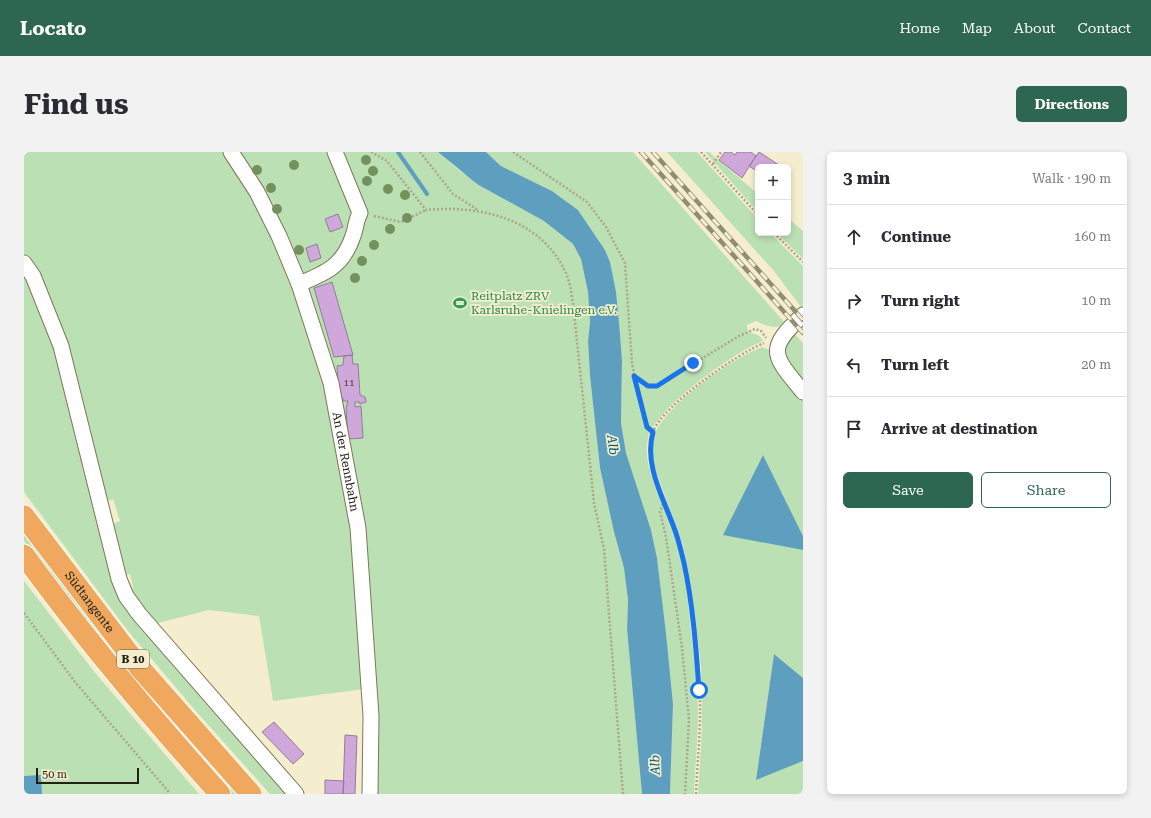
<!DOCTYPE html>
<html lang="en">
<head>
<meta charset="utf-8">
<style>
	:root { --surface:#fff; --page:#f2f2f3; --text:#2b2b33; --muted:#7c7c81; --line:#e1e1e2; --accent:#2d6751 }
	body { margin:0; font-family:"Roboto Serif",serif; background:var(--page); color:var(--text) }
	.controls { position:absolute; right:12px; top:12px; display:grid; overflow:hidden; border-radius:6px; box-shadow:0 2px 6px #0003 }
	.controls button { width:36px; height:36px; display:grid; place-items:center; padding:0; border:0; border-bottom:1px solid var(--line); background:var(--surface); color:var(--text); font:20px sans-serif }
	.scale { position:absolute; left:12px; bottom:10px; width:103px; box-sizing:border-box; padding-left:4px; border:2px solid #232014; border-top:0; font-size:11px; line-height:14px; white-space:nowrap; color:#232014; -webkit-text-stroke:3px #f5eece; paint-order:stroke }
	.stop { position:absolute; width:12px; height:12px; margin:-9px; border:3px solid #1a73e8; border-radius:50%; background:#fff }
	.stop.end { background:#1a73e8; border-color:#fff; box-shadow:0 1px 4px #0008 }
	.list { margin:0; padding:0; list-style:none }
	h2 { display:flex; justify-content:space-between; align-items:center; height:52px; margin:0; padding:0 16px; font-size:17px }
	h2 small { font-size:13px; font-weight:400; color:var(--muted) }
	.list li { display:grid; grid-template-columns:26px 1fr auto; gap:12px; align-items:center; box-sizing:border-box; height:64px; padding:0 16px; border-top:1px solid var(--line) }
	.list b { display:block; font-size:15px; white-space:nowrap }
	.list em { font-size:13px; font-style:normal; color:var(--muted) }
	.actions { display:flex; gap:8px; padding:12px 16px }
	.actions a { flex:1; padding:9px 0; border:1px solid var(--accent); border-radius:6px; text-align:center; font-size:14px; color:var(--accent) }
	.actions .main { background:var(--accent); color:#fff }
	.icon { flex:none; width:22px; height:22px; fill:none; stroke:currentColor; stroke-width:2; stroke-linecap:round; stroke-linejoin:round }
	.map { position:relative; flex:none; width:779px; height:642px; overflow:hidden; border-radius:6px }
	header { display:flex; align-items:center; gap:24px; box-sizing:border-box; height:56px; padding:0 20px; background:var(--accent); color:#fff }
	header strong { font-size:19px }
	nav { display:flex; gap:22px; margin-inline-start:auto; font-size:14px }
	.intro { display:flex; align-items:center; justify-content:space-between; box-sizing:border-box; height:96px; padding:0 24px }
	h1 { margin:0; font-size:28px }
	.button { padding:10px 18px; border-radius:6px; background:var(--accent); color:#fff; font-size:14px; font-weight:700 }
	main { display:flex; gap:24px; padding:0 24px }
	aside { flex:1; background:var(--surface); border-radius:6px; box-shadow:0 2px 6px #0003 }
	.map>svg:first-child { display:block }
	.green { fill:#bbe0b4 }
	.water { fill:#5e9fc0 }
	.lines { fill:none; stroke-linecap:round; stroke-linejoin:round }
	.stream { stroke:#5e9fc0; stroke-width:4 }
	.building { fill:#cfa7db; stroke:#907e96 }
	.minor-casing { stroke:#7d765a; stroke-width:17 }
	.highway-casing { stroke:#fff; stroke-width:23 }
	.path { stroke:#aba68d; stroke-width:2.5; stroke-dasharray:2 2; stroke-linecap:butt }
	.minor { stroke:#fff; stroke-width:15 }
	.highway { stroke:#efa85d; stroke-width:21 }
	.rail-casing { stroke:#918c76; stroke-width:4.5 }
	.rail { stroke:#f5eece; stroke-width:3; stroke-dasharray:9; stroke-linecap:butt }
	.tree { fill:#74915d }
	.route { stroke:#1a73e8; stroke-width:5 }
	.labels { text-anchor:middle; dominant-baseline:central; stroke-width:3.5; stroke-linejoin:round; paint-order:stroke }
	.number-label { font-size:10px; fill:#4e4246 }
	.shield { fill:#f5eece; stroke:#625e4c; stroke-width:1 }
	.shield-label { font-size:11px; font-weight:bold; fill:#232014 }
	.leisure-label { font-size:12px; fill:#27864d; stroke:#f5eece; text-anchor:start }
	.street-label { font-size:12px; fill:#232014; stroke:#f5eece }
	.water-label { font-size:13px; font-style:italic; fill:#035c7e; stroke:#f5eece }
</style>
</head>
<body>
<header>
<strong>Locato</strong>
<nav><a>Home</a><a>Map</a><a>About</a><a>Contact</a></nav>
</header>
<div class="intro"><h1>Find us</h1><a class="button">Directions</a></div>
<main>
<div class="map">
<svg width="779" height="642" viewBox="0 0 779 642">
	<rect width="100%" height="100%" fill="#f5eece"/>
	<path class="green" d="M0 0H202L231 43 243 68 269 128 303 231 329 377 336 435 340 537 249 549 235 464 185 458 130 472 111 450 107 442 109 435 106 422 98 424 87 373 96 369 89 347 84 349 79 343 64 280 67 279 63 265H60L53 229 40 234 46 244 54 269 92 433 107 461 116 475 134 489 268 642H246L171 558 104 479 0 340Z
		M210 0H414L437 20 520 69 549 92 557 107 564 140 566 170 564 189 566 224 576 316 590 380 600 416 604 448 603 477 618 642H347L334 359 277 126Z
		M462 0H609L762 172C753 178 742 174 732 169L723 173 724 180 734 183 739 188 737 190C709 201 632 256 624 286 617 316 640 348 649 375 661 415 665 456 669 497 671 518 674 539 674 560 674 588 671 615 670 642H646L649 552 642 481 633 406 627 378 602 301 597 271 598 208 596 182 586 110 581 98 554 58 528 39 477 14Z
		M643 0H673L734 67V81H746L779 114V154L777 155 750 119Z
		M681 0H685L734 42V60Z
		M764 66 779 79V107L753 81H764Z
		M768 179 779 191V232L762 212 760 190Z
		M738 195 746 198 766 234 779 249V384L739 303 700 382 779 398V526L750 502 732 627 779 609V642H674L678 577 677 516 666 428 659 393 628 309C628 301 627 292 630 284 642 252 707 207 738 195Z
		M0 381C67 472 140 557 214 642H207L167 598 12 406 0 389Z
		M0 429 72 522 175 642H0Z"/>
	<path class="water" d="M414 0H462L477 14 528 39 554 58 581 98 586 110 592 140 596 182 598 208 597 271 602 301 627 378 633 406 642 481 649 552 646 642H618L603 477 604 448 600 416 590 380 576 316 566 224 564 189 566 170 564 140 557 107 549 92 520 69 453 32Z
		M739 303 779 384V398L699 383Z
		M750 502 779 526V609L732 628Z
		M17 623 18 642H0V624Z"/>
	<g class="lines">
		<path class="stream" d="M374 0 403 42"/>
	</g>
	<path class="building" d="M701 0H707L711 3 713 0H727L732 4 718 26 695 8Z
		M735 0 758 15H734V20L725 14Z
		M314 62 319 75 306 80 301 67Z
		M293 92 297 106 286 110 282 96Z
		M308 130 329 203 310 205 290 136Z
		M328 203 329 212H334L336 243 341 245 342 250 336 252 335 250H331V255L337 254 339 286 324 287 322 256 324 249H319V246H315L313 214 319 213 320 204Z
		M250 570 280 602 269 612 238 580Z
		M321 583 333 584 331 642H319Z
		M301 628 320 629 319 642H301Z"/>
	<g class="lines">
		<g class="minor-casing">
			<g id="minor">
				<path id="s1" d="M207 0 233 40 255 84 275 132 307 231 334 376 347 564 346 642"/>
				<path d="M0 111 9 124 37 194 95 427 102 444 115 462 272 642"/>
				<path d="M275 132C302 121 319 114 329 84 332 76 332 68 336 61L311 0"/>
				<path d="M779 163C741 198 749 203 779 240"/>
			</g>
		</g>
		<g class="highway-casing">
			<g id="highway">
				<path id="s2" d="M0 364 116 516 227 642"/>
				<path d="M0 403C61 487 127 565 196 642"/>
			</g>
		</g>
		<path class="path" d="M347 0 363 9 402 58C454 53 515 65 541 119 546 129 547 140 549 151L570 351 580 397 599 642
			M396 0 429 42 454 58
			M489 0 563 50 582 75 601 111 608 212 623 275 629 280
			M677 0 734 63
			M689 12 697 0
			M350 64 377 70 402 58
			M750 81 779 110
			M611 225 624 234H633L715 184 731 177 737 179 742 186
			M640 348 636 360 642 385 658 496 665 568 661 642
			M0 461 51 530 144 639 143 642
			M672 642C673 615 676 588 676 561 676 507 669 442 655 390 646 358 617 313 629 280 639 253 713 202 740 191"/>
		<use href="#minor" class="minor"/>
		<use href="#highway" class="highway"/>
		<g class="rail-casing">
			<path id="rail" d="M617 0 779 181
				M629 0 779 168"/>
		</g>
		<use href="#rail" class="rail"/>
	</g>
	<g class="tree">
		<circle cx="342" cy="8" r="5"/>
		<circle cx="270" cy="13" r="5"/>
		<circle cx="233" cy="18" r="5"/>
		<circle cx="349" cy="19" r="5"/>
		<circle cx="343" cy="29" r="5"/>
		<circle cx="247" cy="36" r="5"/>
		<circle cx="364" cy="37" r="5"/>
		<circle cx="381" cy="43" r="5"/>
		<circle cx="253" cy="57" r="5"/>
		<circle cx="383" cy="66" r="5"/>
		<circle cx="366" cy="77" r="5"/>
		<circle cx="350" cy="93" r="5"/>
		<circle cx="275" cy="98" r="5"/>
		<circle cx="338" cy="109" r="5"/>
		<circle cx="331" cy="126" r="5"/>
	</g>
	<g class="lines">
		<path class="route" d="M669 211 633 234H624L610 224 623 275 629 280C620 312 638 343 649 373 654 385 657 398 660 411 669 453 672 496 675 538"/>
	</g>
	<defs>
		<g id="stadium-bare" transform="scale(1.08)"><path d="M0-5a6.5 5 0 1 0 0 10a6.5 5 0 1 0 0-10ZM-3.5-1.8h7v3.6h-7Z" fill="#2e9e5b" stroke="#f5eece" stroke-width="2.5" paint-order="stroke"/></g>
	</defs>
	<g fill-rule="evenodd">
		<use href="#stadium-bare" x="436" y="151"/>
	</g>
	<g class="labels">
		<g class="number-label">
			<text x="325" y="230">11</text>
		</g>
		<rect class="shield" x="93" y="498" width="32" height="18" rx="3"/>
		<g class="shield-label">
			<text x="109" y="507">B 10</text>
		</g>
		<g class="leisure-label">
			<text x="447" y="144">Reitplatz ZRV<tspan x="447" dy="14">Karlsruhe-Knielingen e.V.</tspan></text>
		</g>
		<g class="street-label">
			<text stroke="none"><textPath href="#s1" startOffset="333">An der Rennbahn</textPath></text>
			<text stroke="none"><textPath href="#s2" startOffset="108">Südtangente</textPath></text>
		</g>
		<g class="water-label">
			<text transform="translate(589 293) rotate(83)">Alb</text>
			<text transform="translate(631 613) rotate(-92)">Alb</text>
		</g>
	</g>
</svg>
<div class="controls">
<button>+</button>
<button>−</button>
</div>
<div class="scale">50 m</div>
<div class="stop" style="left:675px;top:538px"></div>
<div class="stop end" style="left:669px;top:211px"></div>
</div>
<aside>
<h2>3 min<small>Walk · 190 m</small></h2>
<ul class="list">
<li><svg class="icon" aria-label="ahead" viewBox="0 0 24 24"><path d="M12 20V5M6 11l6-6 6 6"/></svg><div><b>Continue</b></div><em>160 m</em></li>
<li><svg class="icon" aria-label="right" viewBox="0 0 24 24"><path d="M7 20v-9h11M14 6l5 5-5 5"/></svg><div><b>Turn right</b></div><em>10 m</em></li>
<li><svg class="icon" aria-label="left" viewBox="0 0 24 24"><path d="M17 20v-9H6M10 6l-5 5 5 5"/></svg><div><b>Turn left</b></div><em>20 m</em></li>
<li><svg class="icon" aria-label="arrive" viewBox="0 0 24 24"><path d="M6 21V4h12l-3 4 3 4H6"/></svg><div><b>Arrive at destination</b></div></li>
</ul>
<div class="actions"><a class="main">Save</a><a>Share</a></div>
</aside>
</main>
</body>
</html>
